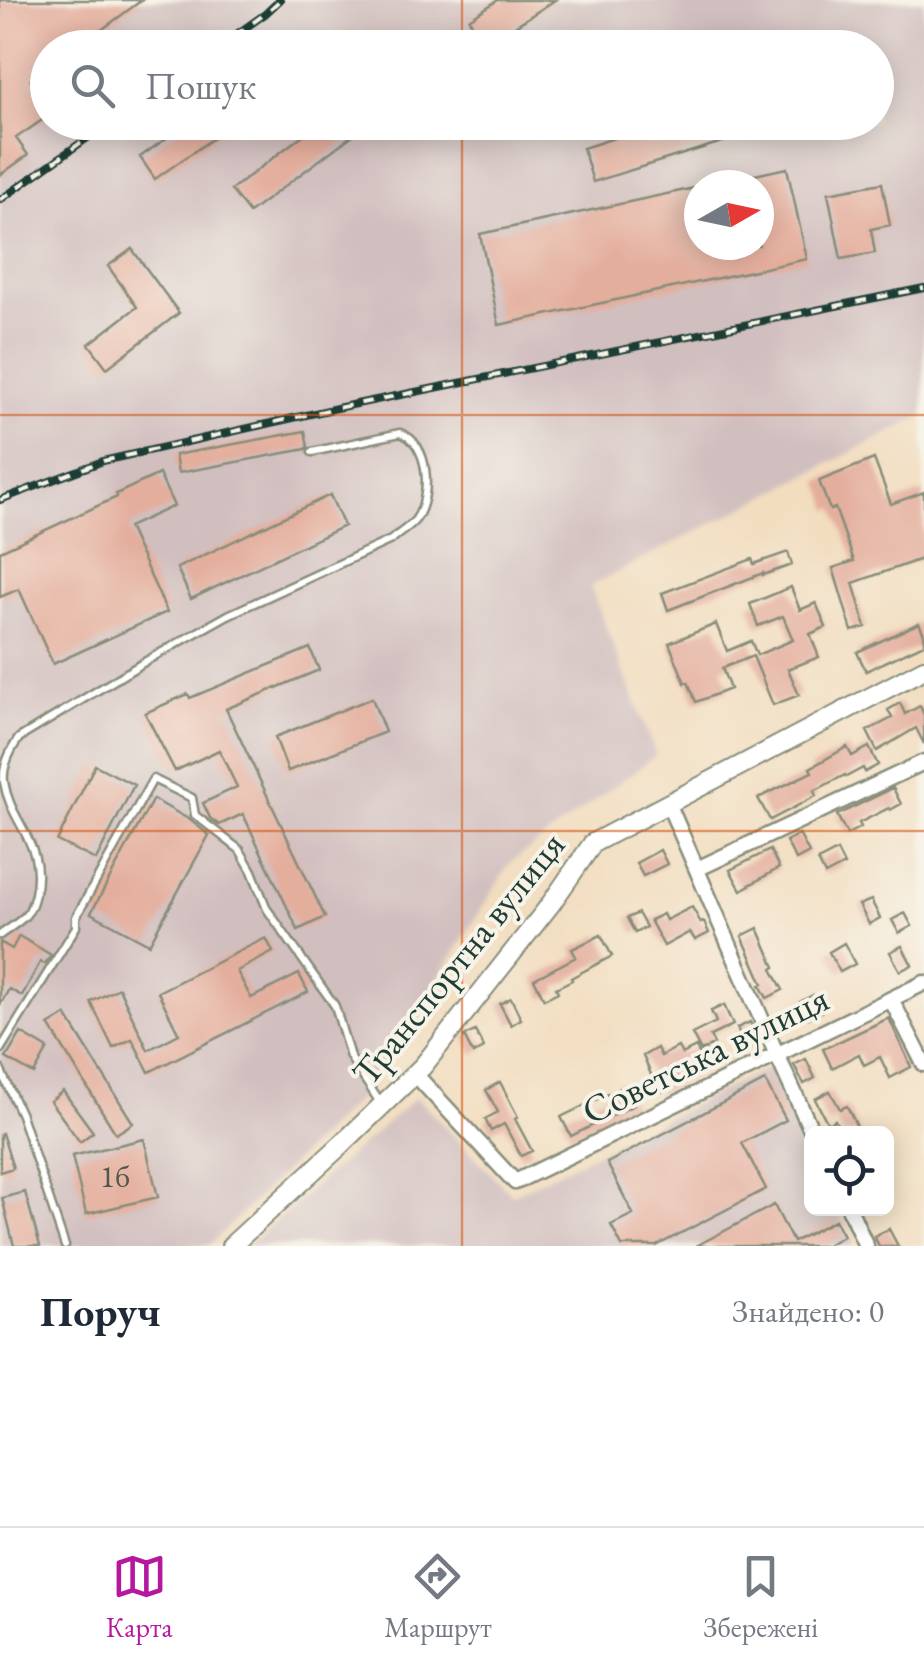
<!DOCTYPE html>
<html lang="uk">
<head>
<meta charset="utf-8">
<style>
	:root { --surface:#fff; --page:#f6f6f7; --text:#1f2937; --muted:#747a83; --line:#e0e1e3; --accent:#b5179e }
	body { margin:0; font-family:"EB Garamond",serif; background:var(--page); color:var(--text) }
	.controls { position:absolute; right:30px; bottom:30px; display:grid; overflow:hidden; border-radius:15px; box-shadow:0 5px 25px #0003 }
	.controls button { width:90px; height:90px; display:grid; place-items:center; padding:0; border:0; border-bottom:2px solid var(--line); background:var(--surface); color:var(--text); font:50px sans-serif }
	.compass { position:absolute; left:684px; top:170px; width:90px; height:90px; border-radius:50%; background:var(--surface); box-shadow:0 5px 25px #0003; rotate:81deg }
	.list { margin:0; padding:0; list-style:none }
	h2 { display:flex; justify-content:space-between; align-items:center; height:130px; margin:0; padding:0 40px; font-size:42px }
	h2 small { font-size:32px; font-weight:400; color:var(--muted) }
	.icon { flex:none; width:55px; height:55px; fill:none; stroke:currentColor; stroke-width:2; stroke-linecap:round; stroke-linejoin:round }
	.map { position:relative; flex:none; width:924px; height:1246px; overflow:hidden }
	.search { position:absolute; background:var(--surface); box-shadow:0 5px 25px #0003; left:30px; right:30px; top:30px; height:110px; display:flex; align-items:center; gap:25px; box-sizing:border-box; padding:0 35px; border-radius:55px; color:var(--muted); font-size:38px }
	.sheet { height:280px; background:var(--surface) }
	nav { display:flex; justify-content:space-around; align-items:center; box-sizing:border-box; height:140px; border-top:2px solid var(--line); background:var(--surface); font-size:28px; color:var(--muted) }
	nav a { display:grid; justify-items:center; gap:5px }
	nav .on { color:var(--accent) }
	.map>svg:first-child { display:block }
	.industrial { fill:#d1bfbf; fill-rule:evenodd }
	.building { fill:#e4ae9d }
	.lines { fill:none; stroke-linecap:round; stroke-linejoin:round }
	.service-casing { stroke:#888d7a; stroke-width:11 }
	.minor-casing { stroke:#888d7a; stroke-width:19 }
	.tertiary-casing { stroke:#888d7a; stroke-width:22 }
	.service { stroke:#fff; stroke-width:6 }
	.minor { stroke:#fff; stroke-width:14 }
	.tertiary { stroke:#fff; stroke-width:18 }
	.rail-casing { stroke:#1f3d34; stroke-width:8 }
	.rail { stroke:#f7f3e8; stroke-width:4; stroke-dasharray:11; stroke-linecap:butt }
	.grid { fill:none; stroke:#d45610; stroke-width:2.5; stroke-opacity:0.55 }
	.labels { text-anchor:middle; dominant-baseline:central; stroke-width:8; stroke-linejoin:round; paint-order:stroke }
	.number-label { font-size:32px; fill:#50594e }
	.street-label { font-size:38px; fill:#1f3d34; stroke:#f7f3e8 }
</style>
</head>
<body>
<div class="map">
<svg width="924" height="1246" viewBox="0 0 924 1246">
	<rect width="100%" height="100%" fill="#f7f3e8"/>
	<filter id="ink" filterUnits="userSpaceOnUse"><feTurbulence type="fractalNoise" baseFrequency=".01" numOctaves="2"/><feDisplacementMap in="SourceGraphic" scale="20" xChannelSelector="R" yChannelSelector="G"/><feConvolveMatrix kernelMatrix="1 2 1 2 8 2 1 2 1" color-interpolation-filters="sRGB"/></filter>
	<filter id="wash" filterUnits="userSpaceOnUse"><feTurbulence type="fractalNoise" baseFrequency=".0048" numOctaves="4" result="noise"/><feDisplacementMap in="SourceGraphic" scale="40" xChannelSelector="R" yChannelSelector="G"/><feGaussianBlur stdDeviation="2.25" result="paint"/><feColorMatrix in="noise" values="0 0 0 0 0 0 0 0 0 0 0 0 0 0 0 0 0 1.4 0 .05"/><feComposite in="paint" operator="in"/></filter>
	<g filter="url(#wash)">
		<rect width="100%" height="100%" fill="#f2ddbf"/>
		<path class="industrial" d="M0 0H924V415L590 586 656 755 510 863 372 1085 208 1246H0ZM48 48H876V122H48ZM699 185H759V245H699Z
			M772 1066 811 1153 812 1208 837 1209 854 1246H247L416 1097 512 1195Z"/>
		<g id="blocks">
			<path class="building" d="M0 0H142L77 48H48V69L31 80 48 103V116L16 138 28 155 0 175Z
				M498 0H555L486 45 469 19Z
				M189 122H236L155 179 140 157Z
				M320 122H370L249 213 231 190Z
				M630 122H777V125L593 182 583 148 633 132Z
				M787 168 807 259 499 325 480 234 699 187V245H759V185H727V181Z
				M882 183 890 225 871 229 875 253 841 259 828 193Z
				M132 249 179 313 107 368 89 344 137 307 108 266Z
				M305 431 308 447 306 449 178 473 175 455Z
				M874 459 891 504 924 492V558L853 583 866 627 852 631 833 568 854 561 835 508 830 510 819 481Z
				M159 474 174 506 128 527 167 612 53 664 19 589 0 597V551L117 497 116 494Z
				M330 495 344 526 191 599 177 568Z
				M788 552 792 565 763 575V573L668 610 662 593 752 559 754 564Z
				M791 587 800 610 816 603 826 627 810 634 819 657 788 669 799 695 773 705 753 656 722 668 730 689 696 702 688 682 685 683 669 643 716 624 727 651 751 641 757 655 793 640 783 616 758 626 750 604Z
				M919 623 924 634V644L866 671 857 652Z
				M310 648 319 670 226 709 325 917 298 930 243 814 219 825 210 818 203 803 237 787 219 750 175 771 145 713 188 694 190 698Z
				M372 698 385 732 288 771 275 737Z
				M900 703 905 714 920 706 924 715V744L916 728 877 751 867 731 892 718 888 710Z
				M847 747 852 756 869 747 878 765 865 772 863 768 846 777 845 775 814 791 816 796 770 820 758 798 812 772 810 768Z
				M95 765 134 785 96 860 57 841Z
				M893 788 901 804 890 810 889 808 859 823 861 827 847 834 837 815Z
				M153 799 190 820 209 835 149 944 91 913Z
				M799 834 809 853 796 860 786 841Z
				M660 850 667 864 643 876 636 863Z
				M770 850 779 868 741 890 730 870Z
				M837 851 844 865 825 875 818 861Z
				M871 900 880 918 869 924 859 905Z
				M692 907 701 923 704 922 709 933 695 940 690 932 664 946 650 920 663 914 666 920Z
				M638 913 646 927 635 933 627 918Z
				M905 913 912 926 899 933 892 920Z
				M758 928 775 967 772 969 783 990 767 998 760 985 763 984 742 936Z
				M601 935 612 956 571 978 572 980 556 988 558 992 544 999 534 979 576 957 572 949Z
				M19 936 51 955 45 964 40 962 22 996 9 989 0 1005V942L12 949Z
				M266 938 273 952 237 971 251 998 299 974 308 992 149 1072 132 1039 113 1048 91 1002 119 988 148 1050 179 1034 158 992Z
				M844 943 855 964 840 972 829 952Z
				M902 946 912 965 900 971 890 952Z
				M813 995 821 1012 808 1018 800 1002Z
				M511 998 521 1019 511 1025 500 1004Z
				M724 1005 733 1025 710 1036 714 1044 701 1051 692 1034 716 1022 711 1011Z
				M66 1015 133 1123 116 1134 49 1025Z
				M889 1018 911 1067 890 1078 880 1057 864 1065 859 1054 832 1068 823 1049Z
				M750 1022 759 1042 746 1048 737 1028Z
				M475 1031 484 1048 473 1054 464 1036Z
				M21 1033 48 1049 34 1074 6 1058Z
				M678 1047 682 1054 696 1047 706 1068 659 1093 643 1056 657 1048 661 1056Z
				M806 1059 815 1078 804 1084 794 1065Z
				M765 1081 786 1120 742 1143 766 1189 656 1246H622L611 1225 633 1214 607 1163Z
				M500 1082 518 1117 515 1119 532 1151 521 1156 504 1124 491 1131 485 1119 498 1112 486 1090Z
				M624 1086 634 1105 571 1136 561 1117Z
				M63 1091 93 1132 80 1142 50 1101Z
				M830 1091 840 1109 847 1106 859 1131 854 1134H842L835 1120 828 1124 815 1099Z
				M2 1133 13 1168 0 1172V1134Z
				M144 1139 158 1197 86 1214 72 1156Z
				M25 1192 40 1246H14L2 1198Z
				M774 1205 793 1242 835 1220 843 1236 825 1246H696Z
				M889 1229 898 1246H879L874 1236Z"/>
		</g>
	</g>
	<g filter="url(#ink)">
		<use href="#blocks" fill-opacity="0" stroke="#888d7a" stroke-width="2.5"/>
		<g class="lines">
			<g class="service-casing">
				<path id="service" d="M0 935C8 929 18 923 25 916 31 910 33 902 35 894 46 843 11 825 4 782 2 766 10 751 19 738L146 661 228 615 391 540C399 533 410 527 416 519 432 496 430 442 400 433L312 452
					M0 1050 76 927V917L153 779 192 798 195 815 240 850 252 871 267 909 335 1006 350 1057 381 1104
					M0 1069 21 1115 65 1246"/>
			</g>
			<g class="minor-casing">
				<path id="minor" d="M668 803 777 1055 813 1134
					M697 869 924 762
					M891 999 924 1064
					M415 1074 515 1182 924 983
					M849 1208 866 1246"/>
			</g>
			<g class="tertiary-casing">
				<path id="tertiary" d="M231 1246 342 1144 423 1066 550 905 593 843 924 669"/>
			</g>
			<use href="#service" class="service"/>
			<use href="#minor" class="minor"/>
			<use href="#tertiary" class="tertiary"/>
			<g class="rail-casing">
				<path id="rail" d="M217 48 265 14 280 0
					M0 200 110 122
					M0 500 103 461 337 408 924 288"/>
			</g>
			<use href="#rail" class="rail"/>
		</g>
	</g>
	<path class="grid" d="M462 0V48M462 122V1246M0 415H924M0 831H924"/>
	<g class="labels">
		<g class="number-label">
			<text x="115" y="1176">1б</text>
		</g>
		<g class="street-label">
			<text transform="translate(458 958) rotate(-51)">Транспортна вулиця</text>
			<text transform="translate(705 1054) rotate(-26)">Советська вулиця</text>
		</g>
	</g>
</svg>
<div class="controls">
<button><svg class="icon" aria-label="locate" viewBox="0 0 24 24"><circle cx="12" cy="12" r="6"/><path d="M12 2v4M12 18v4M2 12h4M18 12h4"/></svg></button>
</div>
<svg class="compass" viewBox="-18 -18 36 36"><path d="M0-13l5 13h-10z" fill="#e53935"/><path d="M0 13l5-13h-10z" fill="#747a83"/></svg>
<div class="search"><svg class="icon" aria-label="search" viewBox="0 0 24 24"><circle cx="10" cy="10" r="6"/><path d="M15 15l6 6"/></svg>Пошук</div>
</div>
<section class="sheet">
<h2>Поруч<small>Знайдено: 0</small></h2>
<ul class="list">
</ul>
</section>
<nav>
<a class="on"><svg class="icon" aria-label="map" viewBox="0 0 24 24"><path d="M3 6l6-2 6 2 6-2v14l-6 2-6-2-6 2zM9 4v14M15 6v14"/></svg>Карта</a>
<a><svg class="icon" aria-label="directions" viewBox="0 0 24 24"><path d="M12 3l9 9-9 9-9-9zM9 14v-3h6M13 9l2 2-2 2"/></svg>Маршрут</a>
<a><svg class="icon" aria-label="saved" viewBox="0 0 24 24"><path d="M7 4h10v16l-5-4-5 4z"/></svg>Збережені</a>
</nav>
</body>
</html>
